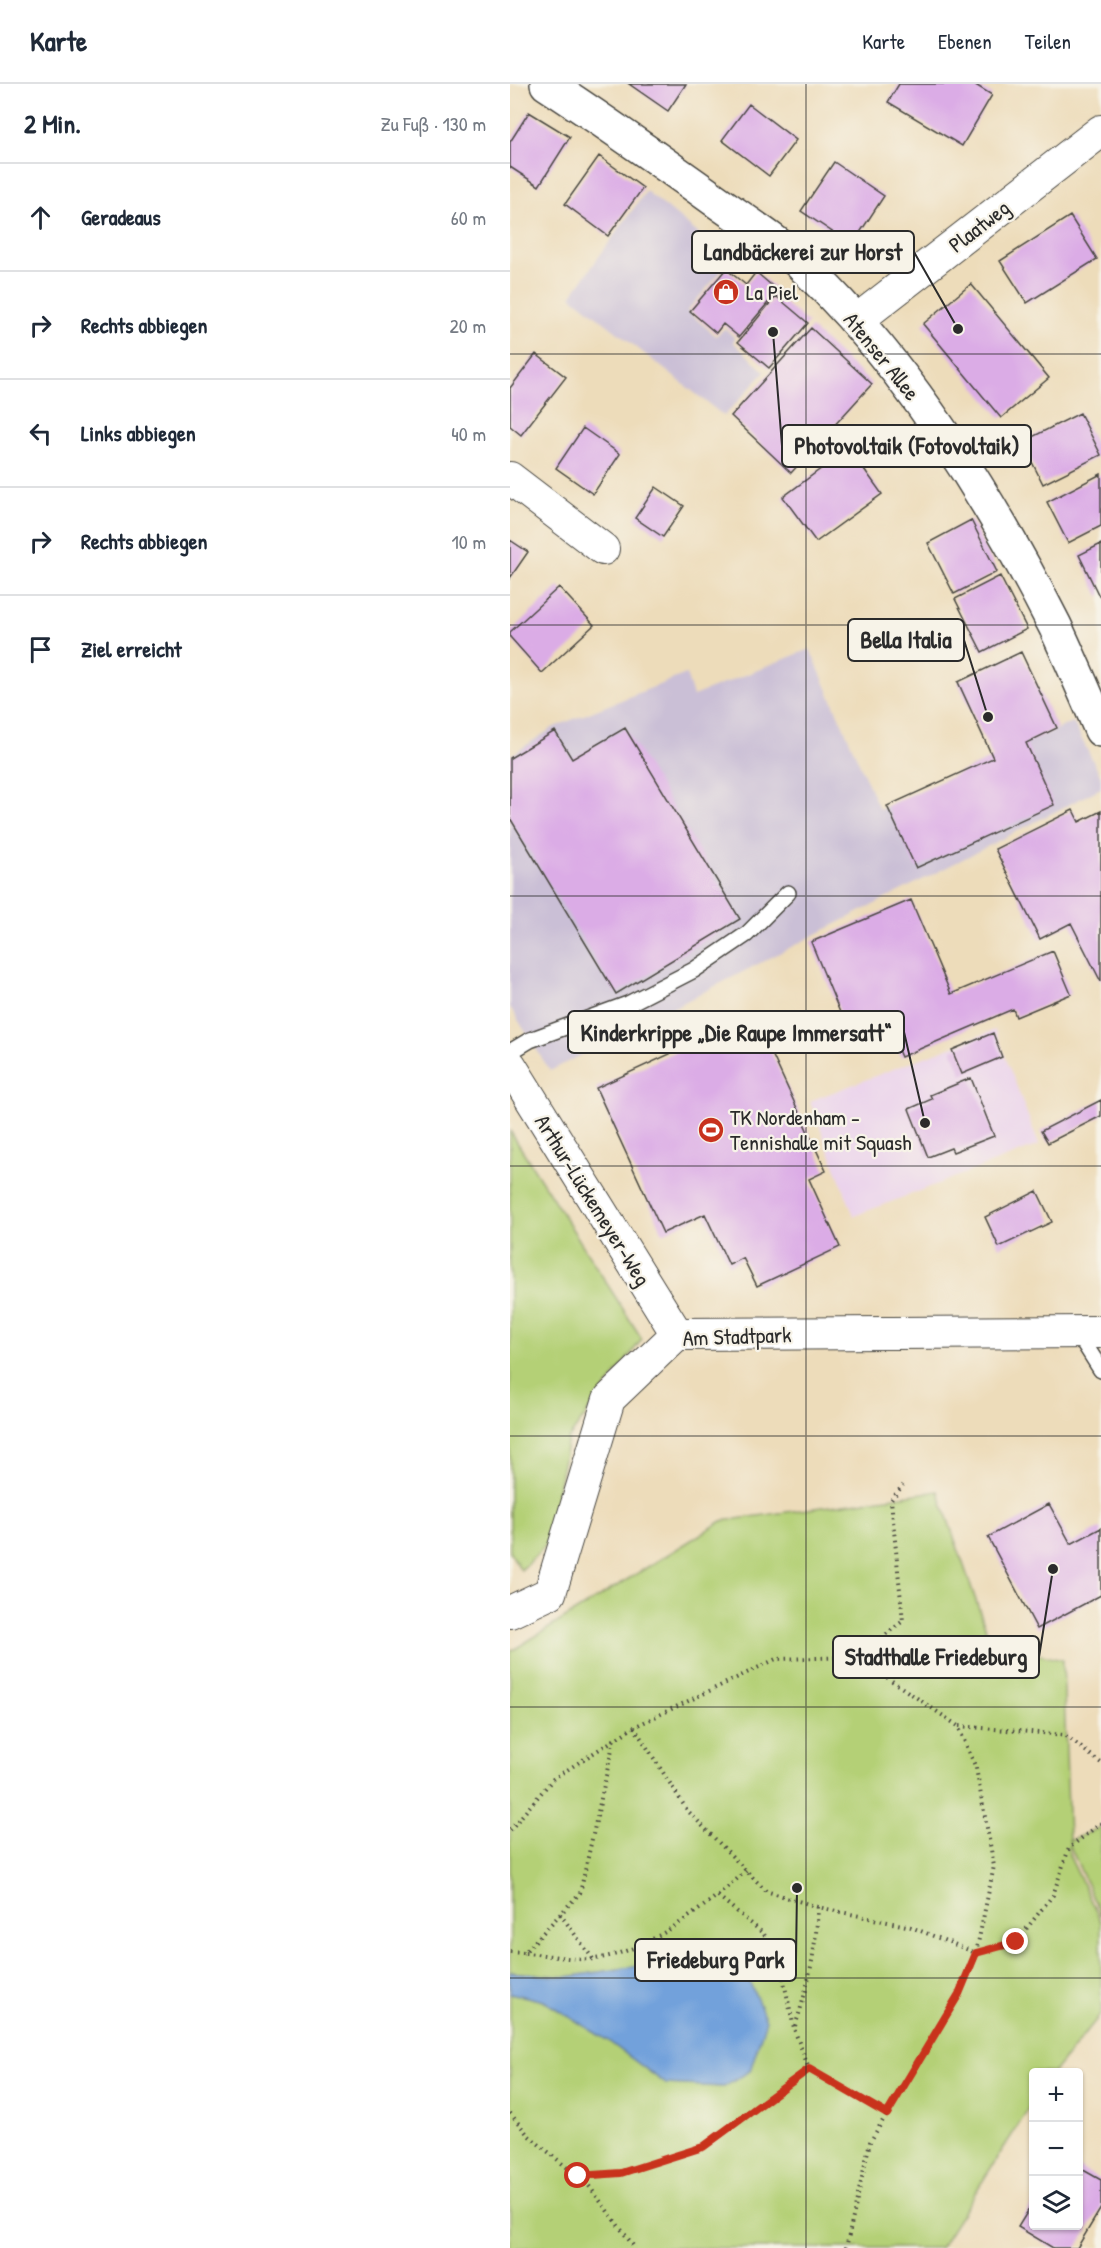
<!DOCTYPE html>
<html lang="de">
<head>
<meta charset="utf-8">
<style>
	:root { --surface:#fff; --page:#f6f6f7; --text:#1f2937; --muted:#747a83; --line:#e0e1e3 }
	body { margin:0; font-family:"Patrick Hand",sans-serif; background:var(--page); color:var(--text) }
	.controls { position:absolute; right:18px; bottom:18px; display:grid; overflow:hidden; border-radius:6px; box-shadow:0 2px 4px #0004 }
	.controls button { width:54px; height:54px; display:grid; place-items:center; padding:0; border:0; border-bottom:2px solid var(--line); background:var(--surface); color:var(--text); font:30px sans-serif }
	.stop { position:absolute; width:18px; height:18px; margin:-14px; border:4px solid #c8321e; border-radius:50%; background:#fff }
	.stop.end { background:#c8321e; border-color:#fff; box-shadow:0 2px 6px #0008 }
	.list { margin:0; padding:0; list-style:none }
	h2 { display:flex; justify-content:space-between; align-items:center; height:78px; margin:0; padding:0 24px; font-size:26px }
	h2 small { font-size:20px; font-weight:400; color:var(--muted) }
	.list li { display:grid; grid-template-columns:39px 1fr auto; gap:18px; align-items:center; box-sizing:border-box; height:108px; padding:0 24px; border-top:2px solid var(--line) }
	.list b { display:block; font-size:22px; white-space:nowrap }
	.list em { font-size:20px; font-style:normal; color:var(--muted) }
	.icon { flex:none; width:33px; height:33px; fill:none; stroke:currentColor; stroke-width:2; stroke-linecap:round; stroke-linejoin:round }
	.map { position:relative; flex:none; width:591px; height:2164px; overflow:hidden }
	header { display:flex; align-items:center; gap:36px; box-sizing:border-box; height:84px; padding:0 30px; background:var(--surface); border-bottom:2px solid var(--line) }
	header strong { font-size:28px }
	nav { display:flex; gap:33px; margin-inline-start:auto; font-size:21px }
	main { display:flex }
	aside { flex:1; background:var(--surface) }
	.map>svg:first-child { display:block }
	.built { fill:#ead1ec }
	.industrial { fill:#cabfd6 }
	.green { fill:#b4d076; stroke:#707e50; stroke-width:1.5 }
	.water { fill:#72a1db; stroke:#4e6683; stroke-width:1.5 }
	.building { fill:#dbace6 }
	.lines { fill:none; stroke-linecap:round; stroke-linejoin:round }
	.service-casing { stroke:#484640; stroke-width:18 }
	.minor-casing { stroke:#484640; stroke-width:34 }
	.tertiary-casing { stroke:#484640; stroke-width:36 }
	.path { stroke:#484640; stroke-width:4; stroke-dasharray:1.5 4.5; stroke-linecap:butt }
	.service { stroke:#fff; stroke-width:15 }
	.minor { stroke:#fff; stroke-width:32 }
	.tertiary { stroke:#fff; stroke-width:33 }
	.route { stroke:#c8321e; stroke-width:8 }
	.grid { fill:none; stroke:#2b2b2b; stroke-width:1.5; stroke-opacity:0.55 }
	.labels { text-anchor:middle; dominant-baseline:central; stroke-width:4.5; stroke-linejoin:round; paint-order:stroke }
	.street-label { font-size:22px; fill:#2b2b2b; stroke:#f7f3e8 }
	.poi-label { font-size:22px; fill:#2b2b2b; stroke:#f7f3e8; text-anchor:start }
	.leader { fill:none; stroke:#2b2b2b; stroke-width:2 }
	.callout-dot { fill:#2b2b2b; stroke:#f7f3e8; stroke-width:2 }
	.callout { fill:#f7f3e8; stroke:#2b2b2b; stroke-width:2 }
	.callout-label { font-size:24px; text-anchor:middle; font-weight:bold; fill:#2b2b2b }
</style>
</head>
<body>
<header>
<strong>Karte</strong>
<nav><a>Karte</a><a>Ebenen</a><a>Teilen</a></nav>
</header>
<main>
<aside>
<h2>2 Min.<small>Zu Fuß · 130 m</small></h2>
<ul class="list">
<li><svg class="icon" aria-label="ahead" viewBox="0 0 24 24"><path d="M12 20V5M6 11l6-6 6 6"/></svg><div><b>Geradeaus</b></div><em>60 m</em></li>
<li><svg class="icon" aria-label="right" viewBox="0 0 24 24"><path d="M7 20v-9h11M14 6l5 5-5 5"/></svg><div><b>Rechts abbiegen</b></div><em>20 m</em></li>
<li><svg class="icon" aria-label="left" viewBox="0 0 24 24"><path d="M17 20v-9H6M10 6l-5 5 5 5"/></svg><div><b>Links abbiegen</b></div><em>40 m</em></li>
<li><svg class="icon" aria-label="right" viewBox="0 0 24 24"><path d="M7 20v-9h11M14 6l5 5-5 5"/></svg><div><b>Rechts abbiegen</b></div><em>10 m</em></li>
<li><svg class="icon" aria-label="arrive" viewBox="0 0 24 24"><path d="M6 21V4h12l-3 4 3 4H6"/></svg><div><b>Ziel erreicht</b></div></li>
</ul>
</aside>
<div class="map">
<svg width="591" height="2164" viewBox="0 0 591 2164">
	<rect width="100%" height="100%" fill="#f7f3e8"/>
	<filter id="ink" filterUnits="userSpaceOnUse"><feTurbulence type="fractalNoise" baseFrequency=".0167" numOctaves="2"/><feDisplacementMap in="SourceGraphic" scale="12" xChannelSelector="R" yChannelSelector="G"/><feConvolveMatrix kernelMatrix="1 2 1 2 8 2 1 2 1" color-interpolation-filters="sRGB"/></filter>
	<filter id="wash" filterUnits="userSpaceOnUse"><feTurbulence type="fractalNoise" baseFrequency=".008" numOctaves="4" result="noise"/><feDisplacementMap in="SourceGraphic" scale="24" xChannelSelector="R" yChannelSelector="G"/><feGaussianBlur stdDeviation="1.35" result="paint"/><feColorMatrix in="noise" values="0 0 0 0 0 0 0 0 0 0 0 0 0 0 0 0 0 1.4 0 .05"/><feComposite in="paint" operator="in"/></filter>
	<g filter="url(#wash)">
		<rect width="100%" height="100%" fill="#eddcba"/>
		<path class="built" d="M485 946 529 1061 344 1132 300 1017Z"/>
		<path class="industrial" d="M136 107 221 176 177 227 206 252 215 244 225 254 223 258 255 288 214 332 61 212Z
			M300 565 369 725 563 638 591 693V704L40 987 0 923V672L44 643 176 590 183 612Z"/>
		<path class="green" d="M0 1047 132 1255 58 1355 37 1460 11 1486 0 1468Z
			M428 1407 481 1560 553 1576 559 1757 591 1743V1832L559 1760V1771L591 1838V1930L544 1988H524L523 2018 430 2164H0V1909L34 1917 97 1956 156 2000 214 2003 187 1855 129 1882 56 1893 0 1888V1568L212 1437Z"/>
		<path class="water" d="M187 1855 231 1878 256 1936 240 1987 214 2003 156 2000 97 1956 34 1917 0 1909V1888L56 1893 129 1882Z"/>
		<g id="blocks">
			<path class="building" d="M119 0H176L158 27Z
				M389 0H464L482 11 452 62 378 18Z
				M239 20 286 56 259 92 212 56Z
				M19 28 60 53 29 102 0 83V58Z
				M89 72 133 104 98 152 55 120Z
				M324 78 374 112 342 161 291 127Z
				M560 132 587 175 517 219 490 177Z
				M216 185 236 201 246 188 268 207 229 253 213 240 206 249 180 227Z
				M461 200 539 294 491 334 413 240Z
				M266 212 298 239 259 284 228 258Z
				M301 244 362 300 281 389 221 332Z
				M26 270 56 293 11 351 0 342V304Z
				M570 329 591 371 533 400 512 358Z
				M73 344 110 370 83 410 46 384Z
				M339 364 372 410 306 458 273 413Z
				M591 390V442L558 459 537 418Z
				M146 403 174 422 153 453 125 434Z
				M461 436 487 488 444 510 418 459Z
				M0 456 18 468 0 494Z
				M591 460V511L589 512 569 471Z
				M490 492 517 545 472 568 445 515Z
				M49 503 84 541 32 589 0 553V548Z
				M511 568 547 644 516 659 544 721 406 784 377 722 483 674 448 598Z
				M115 644 230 835 106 910 0 734V674L45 647 62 675Z
				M563 726 569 738 591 727V898L561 839 530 855 485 765Z
				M401 816 441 910 543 867 561 910 506 933 503 925 391 973 379 945 343 960 301 858Z
				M244 931 316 1087 299 1095 330 1163 247 1202 233 1174 219 1181 195 1130 153 1149 86 1004Z
				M483 949 492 973 452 990 442 966Z
				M461 994 484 1052 443 1068 441 1064 418 1073 399 1025 422 1015 420 1011Z
				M591 1016V1032L538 1059 531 1047Z
				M527 1107 542 1138 489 1163 475 1133Z
				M539 1420 561 1460 591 1444V1511L527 1545 478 1453Z
				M568 2083 591 2096V2124L567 2164H543L508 2143 524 2117V2142H568Z"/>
		</g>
	</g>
	<g filter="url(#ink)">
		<use href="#blocks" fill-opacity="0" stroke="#484640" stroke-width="1.5"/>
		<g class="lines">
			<g class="service-casing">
				<path id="service" d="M0 968 20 956 118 920 184 886 237 850 278 809
					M567 1248 591 1286"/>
			</g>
			<g class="minor-casing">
				<path id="minor" d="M346 237 591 47
					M0 394 93 465
					M0 981 167 1250
					M0 1528 40 1509 99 1315 167 1250 591 1248"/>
			</g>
			<g class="tertiary-casing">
				<path id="tertiary" d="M37 0C94 37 149 76 205 116 233 136 267 157 292 181 397 280 480 414 545 542 561 576 576 611 591 646"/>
			</g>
			<path class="path" d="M449 1642 555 1651 591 1679
				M124 1643 177 1726 256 1807 308 1823 401 1843 466 1869 484 1782 466 1684 448 1642 347 1573
				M0 1746 43 1695 124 1643 266 1575 347 1573 393 1537 381 1416 393 1401
				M208 1812 254 1850 271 1884 284 1944
				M308 1823C306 1865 298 1905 284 1945L299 1985 377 2030
				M50 1830 83 1875
				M0 1868 14 1869 70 1809 104 1656
				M15 1869C33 1870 67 1877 84 1875 138 1868 197 1822 236 1787
				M0 2029 18 2051 79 2102 125 2164
				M68 2093 111 2089 193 2063 299 1985
				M336 2164 360 2058 449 1910 466 1869 506 1858 543 1811 559 1764 591 1739"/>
			<use href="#service" class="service"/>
			<use href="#minor" class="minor"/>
			<use href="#tertiary" class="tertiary"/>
		</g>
	</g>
	<g class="lines" filter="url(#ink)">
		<path class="route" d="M68 2092 111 2089 193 2063 299 1985 377 2030 449 1910 466 1869 506 1858"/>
	</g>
	<path class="grid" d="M296 0V2164M0 270H591M0 541H591M0 812H591M0 1082H591M0 1352H591M0 1623H591M0 1894H591"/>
	<defs>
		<g id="shop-disc" transform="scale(1.35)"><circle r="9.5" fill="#c8321e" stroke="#f7f3e8"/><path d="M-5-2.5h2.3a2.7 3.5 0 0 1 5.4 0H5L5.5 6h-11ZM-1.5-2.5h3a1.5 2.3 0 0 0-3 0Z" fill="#fff"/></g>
		<g id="stadium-disc" transform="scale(1.35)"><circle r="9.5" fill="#c8321e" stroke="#f7f3e8"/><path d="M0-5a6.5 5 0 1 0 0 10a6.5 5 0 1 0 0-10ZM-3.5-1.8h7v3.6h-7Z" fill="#fff"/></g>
	</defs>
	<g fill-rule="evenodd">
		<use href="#shop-disc" x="216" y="208"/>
		<use href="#stadium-disc" x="201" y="1046"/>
	</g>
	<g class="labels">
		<g class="street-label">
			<text transform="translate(469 142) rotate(-38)">Plaatweg</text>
			<text transform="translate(372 272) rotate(51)">Atenser Allee</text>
			<text transform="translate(83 1116) rotate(58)">Arthur-Lückemeyer-Weg</text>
			<text transform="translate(227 1252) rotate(-2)">Am Stadtpark</text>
		</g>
		<g class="poi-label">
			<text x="236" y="208">La Piel</text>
			<text x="220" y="1033">TK Nordenham -<tspan x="220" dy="25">Tennishalle mit Squash</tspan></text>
		</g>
	</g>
	<path class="leader" d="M448 245L404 168M263 248L272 362M478 633L454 556M415 1039L394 948M543 1485L529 1573M287 1804L286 1876"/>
	<g class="callout-dot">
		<circle cx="448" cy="245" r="6"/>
		<circle cx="263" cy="248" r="6"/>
		<circle cx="478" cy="633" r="6"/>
		<circle cx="415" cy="1039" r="6"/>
		<circle cx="543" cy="1485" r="6"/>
		<circle cx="287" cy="1804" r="6"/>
	</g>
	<g class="callout">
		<rect x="182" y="147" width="222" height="42" rx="6"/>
		<rect x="272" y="341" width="249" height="42" rx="6"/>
		<rect x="338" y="535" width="116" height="42" rx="6"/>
		<rect x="58" y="927" width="336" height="42" rx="6"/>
		<rect x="323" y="1552" width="206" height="42" rx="6"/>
		<rect x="125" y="1855" width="161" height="42" rx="6"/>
	</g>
	<g class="callout-label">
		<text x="293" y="176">Landbäckerei zur Horst</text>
		<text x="397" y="370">Photovoltaik (Fotovoltaik)</text>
		<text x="396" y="564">Bella Italia</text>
		<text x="226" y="957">Kinderkrippe „Die Raupe Immersatt“</text>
		<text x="426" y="1581">Stadthalle Friedeburg</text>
		<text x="206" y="1884">Friedeburg Park</text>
	</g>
</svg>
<div class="controls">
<button>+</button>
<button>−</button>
<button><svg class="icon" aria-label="layers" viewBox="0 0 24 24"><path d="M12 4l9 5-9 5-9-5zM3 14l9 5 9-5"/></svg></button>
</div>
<div class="stop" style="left:68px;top:2092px"></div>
<div class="stop end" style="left:506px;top:1858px"></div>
</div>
</main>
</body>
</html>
